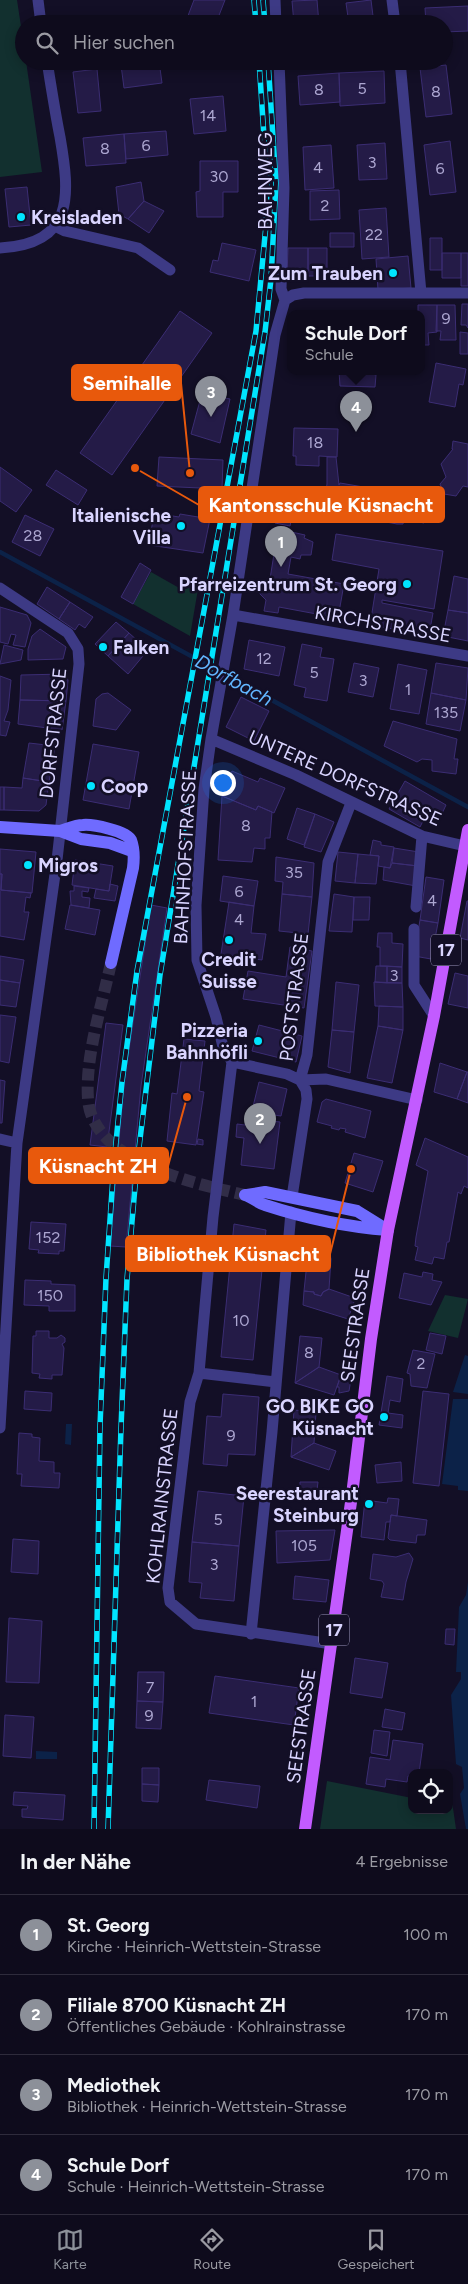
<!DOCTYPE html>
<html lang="de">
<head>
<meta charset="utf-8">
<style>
	:root { --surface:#0e0b1c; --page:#1c1929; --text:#f1f3f6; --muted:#9b9ba3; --line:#2e2b3b; --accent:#8c9099 }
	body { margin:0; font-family:Figtree,sans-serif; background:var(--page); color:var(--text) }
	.controls { position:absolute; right:15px; bottom:15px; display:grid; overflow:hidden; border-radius:10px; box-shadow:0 2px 12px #0003 }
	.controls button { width:45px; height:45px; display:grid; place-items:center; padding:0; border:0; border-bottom:1px solid var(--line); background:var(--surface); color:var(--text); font:25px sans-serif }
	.you { position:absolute; left:222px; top:782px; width:18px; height:18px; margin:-12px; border:4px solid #fff; border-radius:50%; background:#1a73e8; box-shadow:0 0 0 8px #1a73e833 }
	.badge { display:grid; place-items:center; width:32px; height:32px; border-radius:50%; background:var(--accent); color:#fff; font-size:16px; font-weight:700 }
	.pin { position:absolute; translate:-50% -41px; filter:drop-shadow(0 1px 2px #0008) }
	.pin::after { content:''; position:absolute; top:26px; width:18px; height:15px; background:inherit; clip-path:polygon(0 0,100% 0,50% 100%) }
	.popup { position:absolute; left:287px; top:310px; width:138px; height:65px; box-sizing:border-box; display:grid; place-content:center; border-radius:10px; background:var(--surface); filter:drop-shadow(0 1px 4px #0005); font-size:16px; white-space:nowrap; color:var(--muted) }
	.popup b { font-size:19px; color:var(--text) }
	.popup::after { content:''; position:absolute; left:50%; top:100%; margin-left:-10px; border:10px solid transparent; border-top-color:var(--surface) }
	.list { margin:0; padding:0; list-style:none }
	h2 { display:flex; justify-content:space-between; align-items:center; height:65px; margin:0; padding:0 20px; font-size:21px }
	h2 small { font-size:16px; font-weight:400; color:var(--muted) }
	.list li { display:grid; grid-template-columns:32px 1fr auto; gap:15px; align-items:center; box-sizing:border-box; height:80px; padding:0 20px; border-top:1px solid var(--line) }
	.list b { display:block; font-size:19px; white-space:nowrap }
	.list p { margin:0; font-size:16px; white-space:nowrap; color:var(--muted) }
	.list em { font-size:16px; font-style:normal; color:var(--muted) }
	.icon { flex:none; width:28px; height:28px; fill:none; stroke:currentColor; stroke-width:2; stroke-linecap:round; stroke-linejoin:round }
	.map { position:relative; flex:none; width:468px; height:1829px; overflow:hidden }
	.search { position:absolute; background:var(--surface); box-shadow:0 2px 12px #0003; left:15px; right:15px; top:15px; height:55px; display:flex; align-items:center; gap:12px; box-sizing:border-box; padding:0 18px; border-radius:28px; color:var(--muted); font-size:19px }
	.sheet { height:385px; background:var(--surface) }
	nav { display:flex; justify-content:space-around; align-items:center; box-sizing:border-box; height:70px; border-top:1px solid var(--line); background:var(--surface); font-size:14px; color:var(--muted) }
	nav a { display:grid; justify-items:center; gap:2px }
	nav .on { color:var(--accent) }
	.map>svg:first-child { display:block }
	.green { fill:#12302f }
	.water { fill:#0c2248 }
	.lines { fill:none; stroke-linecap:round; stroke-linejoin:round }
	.stream { stroke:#0c2248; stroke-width:4.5 }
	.building { fill:#241b47; stroke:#3b2d73 }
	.secondary-tunnel { stroke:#312d47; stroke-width:12; stroke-dasharray:12 6; stroke-linecap:butt }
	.street { stroke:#3d3a85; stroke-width:11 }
	.secondary { stroke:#6f6bff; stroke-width:12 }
	.primary { stroke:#c25bff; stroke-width:12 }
	.rail-casing { stroke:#00e5ff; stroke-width:5.5 }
	.rail { stroke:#130f26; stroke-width:4; stroke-dasharray:11; stroke-linecap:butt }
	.poi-dot { fill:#00e5ff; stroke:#130f26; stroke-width:2 }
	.labels { text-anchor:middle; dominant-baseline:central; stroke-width:5; stroke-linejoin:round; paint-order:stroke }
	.number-label { font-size:16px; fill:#aca6d1 }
	.shield { fill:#130f26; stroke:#9e99be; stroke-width:1 }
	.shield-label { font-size:18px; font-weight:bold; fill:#d9d4ff }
	.street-label { font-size:19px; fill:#d9d4ff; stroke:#130f26 }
	.poi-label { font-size:19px; font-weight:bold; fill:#d9d4ff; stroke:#130f26; text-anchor:end }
	.water-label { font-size:20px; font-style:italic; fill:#62b6ff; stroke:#130f26 }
	.leader { fill:none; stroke:#e8590c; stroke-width:2 }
	.callout-dot { fill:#e8590c; stroke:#130f26; stroke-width:2 }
	.callout { fill:#e8590c; stroke:#e8590c; stroke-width:2 }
	.callout-label { font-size:20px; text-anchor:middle; font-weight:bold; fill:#fff }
</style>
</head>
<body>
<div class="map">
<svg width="468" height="1829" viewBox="0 0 468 1829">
	<rect width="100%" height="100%" fill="#130f26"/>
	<path class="green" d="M0 0H17L24 46V61H26L42 172 0 177Z
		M151 572 181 589 190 587 198 589 190 636 133 604Z
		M445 1295 468 1299 458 1338 428 1331Z
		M327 1781 412 1798V1810H449V1801H452L456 1829H320Z"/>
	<path class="water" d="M465 1355 468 1356V1394L453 1392Z
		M453 1399H468V1491L458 1490V1486L442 1484Z
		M66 1424H72L71 1445 65 1444Z
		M468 1582V1829H466L460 1794 464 1788 462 1767 456 1764 451 1695 461 1679V1672H456L459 1607 466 1595Z
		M36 1751 57 1752V1759H36Z"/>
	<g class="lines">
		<path class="stream" d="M0 552 468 807"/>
	</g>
	<path class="building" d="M194 0H225L218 18 213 16 210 24H193L186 21Z
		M317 0 319 24H294L292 1Z
		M371 0 374 24H349L346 3Z
		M468 6V31L444 32V24H426L425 8Z
		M106 20V24H79Z
		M150 61H159L162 83 124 88 121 65Z
		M446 65 452 114 426 117 420 68Z
		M97 69 101 111 78 113 73 72Z
		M384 71 385 103 340 106 339 73Z
		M339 73 340 102 300 105 298 76Z
		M223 96 226 131 194 134 190 99Z
		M166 131 168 155 126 159 124 134Z
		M124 134 126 163 86 166 83 138Z
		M450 141 456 192 430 195 424 145Z
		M385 143 387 179 359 180 357 145Z
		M331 145 334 188 305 190 303 147Z
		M200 161H238V192H223V217H197L196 192 200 191Z
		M141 182 144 201 128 219 119 214 116 187Z
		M27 187 31 225 9 227 5 189Z
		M339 190 340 219 310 220V191Z
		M144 201 164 211 149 233 128 219Z
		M386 208 389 257 362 259 359 210Z
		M330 233H354V247H330Z
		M430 238H442V270H430Z
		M222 243 256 250 249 281 210 272 213 260 218 261Z
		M288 248H308V276L287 277Z
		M308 248H327V276H308Z
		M442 253H461V278H442Z
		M461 253H468V286H461Z
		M408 256 411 288 378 290 376 259Z
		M462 304H468V328L466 325H461Z
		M418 305H437V332L428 333 429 345H421V313H418Z
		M437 305H455L456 340H440L441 331H436Z
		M180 311 212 333 112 475 80 453Z
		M460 332 468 333V354H460Z
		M436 363 466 369 463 385 459 384 455 407 429 402Z
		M339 371H357L376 375 375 387 340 386Z
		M202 393 230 399 220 443 191 434Z
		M294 428 338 429 337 457 319 456V466L296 465V456H293Z
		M453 441 468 444V487L463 486 456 496 444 494 440 484 446 477 441 464 453 449H452Z
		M159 457 223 460 222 489 157 486Z
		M327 457H336L339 485 340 483 428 498 424 523 404 519 403 524H397L359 517V511L324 505 327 484Z
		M0 467 32 490 16 512 0 501Z
		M56 470 87 490 78 505 46 485Z
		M278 508 293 511 290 526 275 523Z
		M154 513 179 517 180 514 210 519 203 553 149 545Z
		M25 515 54 529 40 556 12 542Z
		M278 529 305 535 304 538 313 542 311 555H301L300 559 291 557 288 574 344 584 338 618 279 607 278 613 264 611 266 600 260 594 258 586 262 580 270 579Z
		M336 534 443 551 434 609 382 600V603L433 613 429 635 370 625 379 569 332 560Z
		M140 563 151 570 133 604 121 597Z
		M454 576 468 579V613L448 610Z
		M47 587 70 602 59 619 37 604Z
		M70 602 93 617 85 628 79 624 75 630 59 619Z
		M0 607 27 615 31 623 25 647 13 645 16 635 11 634 8 644 0 642Z
		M448 610 468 613V641L443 636Z
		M116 622 129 633 108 656 95 644Z
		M40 629 66 647 63 659 28 660V649L32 636Z
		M129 633 148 650 128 674 108 656Z
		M249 640 285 647 279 676 244 669Z
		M302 644 322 648 320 657 334 659 327 701 304 697 306 688 294 685Z
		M4 645 23 650 21 660 0 664Z
		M354 663 379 668 373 697 348 692Z
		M436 663 468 668 466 700 431 693Z
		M398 664 427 670 419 714 390 709Z
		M64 674 68 680 66 701 20 700 21 675Z
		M0 676 11 680 8 710 4 721 10 722 6 736 0 735Z
		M108 693 131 710 116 730 93 726 96 699 102 694Z
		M431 693 466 700 460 731 426 724Z
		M241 697 269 711 254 741 226 727Z
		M20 700 66 701 62 730 18 724Z
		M393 721 457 739 454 759H458L456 774 432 771V760L422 759 417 762 384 746Z
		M29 743 55 746 49 782 23 778Z
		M93 744 139 752 129 809 83 800Z
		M232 771 258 782 260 778 285 788 274 813 258 806 256 810 222 796Z
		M23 778 49 782 46 805 39 811 4 810V787L22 788Z
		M405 781 446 805 439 820 432 821 425 817 420 827 389 809Z
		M0 787H4V810H0Z
		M222 796 256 810 258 806 272 812 270 838H265V849L254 848 252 862 218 860Z
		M297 808 315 814 304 845 287 839Z
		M315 814 334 822 321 852 304 847Z
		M373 840 381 842V845L394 847 390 868 378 866 379 856 370 855Z
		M394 848 419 852 418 866 392 863Z
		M0 849 36 852 32 893 1 890 2 874H0Z
		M338 852 358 854 355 883 335 881Z
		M358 854 379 856 376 884 355 883Z
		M276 857 314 863 312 897 282 894 283 882 275 881Z
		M75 860 113 866 109 891 72 885Z
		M392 863 418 866 416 886 383 880 384 867 390 868Z
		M0 874H2L1 890 31 893 30 898 26 897 24 912H29L24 940 0 936Z
		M223 876 258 881 254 906 220 901Z
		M426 877 444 880 438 923 420 920Z
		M110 884 118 886 115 901 94 898 96 889 109 891Z
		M74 886 89 888 88 892 82 891V897L90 898 89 908 71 905 70 891H74Z
		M282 894 312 897 308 934 279 931Z
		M334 894 354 897 352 932 329 931Z
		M354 897H370L369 920H353Z
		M467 901H468V940L460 938Z
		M229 902 254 906 251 933 266 934 262 960 221 954Z
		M70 905 100 910 95 935 65 929Z
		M151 905 167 908 141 1086 126 1247 110 1246 124 1082Z
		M420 920 438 923 431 959 414 956Z
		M378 933H392V943L403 944 402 967 380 966V947H377Z
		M290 947 312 951 304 1008 243 999 248 971 286 977Z
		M0 956 24 960 20 983 0 980Z
		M376 966H387V983L375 982Z
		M387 966 402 967V983H387Z
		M455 973 468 976V1008L448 1004Z
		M0 980 20 983 16 1007 0 1005Z
		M336 982 359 985 354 1032 332 1030Z
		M374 982 402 983 403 1007 375 1006Z
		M379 1006 403 1007V1030L378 1026Z
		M0 1015 16 1017 9 1063 0 1061Z
		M106 1023 123 1025 107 1147 90 1145Z
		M259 1025 302 1036 296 1062 252 1051Z
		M378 1026 403 1030 392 1083 367 1078Z
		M332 1030 354 1032 350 1073 328 1067Z
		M184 1039 205 1041 199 1091 204 1092 196 1145 167 1141 172 1093 177 1094Z
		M440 1063 467 1072 457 1099 434 1092Z
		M467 1072H468V1103L457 1099Z
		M0 1080 5 1081 2 1123H0Z
		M259 1082 287 1089 281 1116 274 1115 273 1121 250 1119Z
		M326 1099 371 1111 365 1138 345 1132 346 1129 340 1128 339 1130 331 1128 332 1126 317 1122 322 1102Z
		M246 1118 280 1122 274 1169 241 1165 244 1138 236 1137 237 1124 245 1125Z
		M425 1138 468 1157V1188L464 1186 461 1194 458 1192 449 1242H447L444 1259 434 1257 432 1264 415 1260 418 1247 415 1246 416 1237 428 1171 416 1165Z
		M198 1139 203 1140V1145L197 1144Z
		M354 1153 383 1161 373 1192 345 1183Z
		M31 1222 66 1224 64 1251H59V1254L38 1253 39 1250 29 1249Z
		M234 1224 266 1230 253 1360 221 1357Z
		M308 1253 330 1255 331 1259 329 1289 323 1292 321 1296 314 1294V1292L304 1291Z
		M423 1272 433 1274 432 1280 442 1282 431 1305 399 1298 404 1273 422 1277Z
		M25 1280 51 1281V1284L75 1285V1311H49V1306L24 1305Z
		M329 1289 352 1297V1298L355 1299 348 1319 303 1305 304 1291 314 1292V1294L321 1296 323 1292Z
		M36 1331H49V1338H57L61 1335 65 1338V1342L62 1344 64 1348 62 1375H52V1379L39 1378 40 1374 32 1373 33 1336H36Z
		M430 1333 446 1336 442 1354 426 1350Z
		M300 1336 322 1338 319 1367 295 1383Z
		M413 1350 435 1354 427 1388 411 1386 410 1374 407 1373Z
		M319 1367 341 1375 334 1395 295 1383Z
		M343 1369 352 1373 349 1391 339 1393V1387H337Z
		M387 1376 403 1379 400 1402 390 1400 388 1413 403 1415 402 1428 379 1425Z
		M25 1391 52 1393 51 1411 24 1409Z
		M423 1391 449 1394 439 1486 413 1483Z
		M223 1394 259 1397 255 1455 228 1454 227 1466 203 1464 207 1416 221 1417Z
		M294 1410 316 1412 314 1443 291 1457Z
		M19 1433 32 1434V1437L40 1438 39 1461 54 1462V1473H60L59 1488 21 1486 22 1474H17Z
		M314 1443 336 1451 329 1470 291 1457Z
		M401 1462 402 1481 377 1483 375 1465Z
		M300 1482H318L317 1490H300Z
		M198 1491 244 1496 239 1546 192 1542Z
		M388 1498 399 1499 397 1516 391 1515 390 1522H386L384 1540 361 1537 365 1500 387 1503Z
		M391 1515 427 1520 425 1535H417L416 1543 390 1540 388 1538Z
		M335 1530 330 1560 277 1563 276 1531Z
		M13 1539 39 1541 38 1574 11 1572Z
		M192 1542 239 1546 234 1601 200 1598 202 1583 189 1582Z
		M409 1553 413 1559 406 1582 403 1600 381 1597 384 1584 382 1581 370 1579 373 1554 396 1557Z
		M295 1576 329 1580 326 1602 293 1599Z
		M9 1618 42 1621 39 1683 6 1682Z
		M446 1629H455L454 1645 445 1644Z
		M355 1658 388 1663 382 1698 350 1693Z
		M138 1672H164L163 1702 137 1701Z
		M215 1676 299 1688 294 1725 209 1713Z
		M137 1701 163 1702 161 1729 136 1728Z
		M385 1709 405 1713 402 1730 382 1727Z
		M5 1715 34 1717 31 1758 3 1756Z
		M374 1730 390 1732 387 1756 371 1753Z
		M393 1740 423 1744 419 1773H412V1776H408L407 1782 386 1779 385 1787 366 1784 370 1757 390 1760Z
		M142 1768H159V1785L142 1784Z
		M209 1780 260 1786 257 1808 206 1800Z
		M142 1784 159 1785 158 1802 142 1801Z
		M14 1792 65 1795 63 1820 22 1817V1809H27L28 1806 13 1805Z"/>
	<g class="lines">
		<path class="secondary-tunnel" d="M111 963C102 1005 85 1056 88 1099 92 1162 196 1184 245 1195"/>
		<path class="street" d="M38 0 41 24
			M275 0 276 24
			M392 0 395 24
			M279 61 284 188 281 289 285 300
			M400 61 421 293
			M55 226 65 231 138 248 170 270
			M0 248C75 244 70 195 60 137 55 112 51 86 47 61
			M285 300 293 295 304 293H468
			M0 588 68 633 78 649 79 664 57 860 17 1143 0 1428
			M233 615 468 656
			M211 739 296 775 422 836 465 846
			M416 907 422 836
			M414 929V985L434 1016
			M232 1062 223 1047 216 1017 197 960 196 905 204 789 211 739 233 615 275 335 285 300
			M232 1062 213 1217 199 1373 190 1402 168 1588 170 1602 196 1624 332 1644
			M232 1062 287 1074 300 1080 326 1079 417 1100
			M0 1139 17 1143
			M292 1197 307 1099 306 1090 300 1080 307 1055 328 862 351 803
			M199 1373 276 1382
			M251 1634 272 1432 291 1212"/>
		<path class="secondary" d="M0 827 60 831 81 839 110 843 132 851
			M60 831C67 829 75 825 83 825 92 824 127 831 131 840 134 848 134 860 133 868L111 963
			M245 1195C252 1197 258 1203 265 1205 305 1218 347 1227 388 1230
			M247 1195 265 1192 357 1211 386 1229"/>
		<path class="primary" d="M305 1829 352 1495 371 1339 388 1230 434 1016 468 830"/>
		<g class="rail-casing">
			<path id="rail" d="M254 0 256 24
				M263 0 265 24
				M94 1829 100 1426 106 1278 114 1162 122 1082 137 971 256 331 266 225 267 182 259 61
				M108 1829 121 1428 127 1279 137 1164 160 975 265 332 271 279 276 183 268 61"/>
		</g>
		<use href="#rail" class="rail"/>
	</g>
	<g class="poi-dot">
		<circle cx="21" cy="217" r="5"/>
		<circle cx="393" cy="273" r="5"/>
		<circle cx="181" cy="526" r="5"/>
		<circle cx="407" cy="584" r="5"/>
		<circle cx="103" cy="647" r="5"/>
		<circle cx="91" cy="786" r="5"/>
		<circle cx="28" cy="865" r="5"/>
		<circle cx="229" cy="940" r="5"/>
		<circle cx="258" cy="1041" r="5"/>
		<circle cx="384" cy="1417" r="5"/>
		<circle cx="369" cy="1504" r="5"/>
	</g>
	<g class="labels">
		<g class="number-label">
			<text x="362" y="88">5</text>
			<text x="319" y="89">8</text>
			<text x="436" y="91">8</text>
			<text x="208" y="115">14</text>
			<text x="146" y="145">6</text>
			<text x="105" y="148">8</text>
			<text x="372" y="162">3</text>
			<text x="318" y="167">4</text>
			<text x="440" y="168">6</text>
			<text x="219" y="176">30</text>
			<text x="325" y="205">2</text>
			<text x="374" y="234">22</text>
			<text x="446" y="318">9</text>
			<text x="315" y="442">18</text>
			<text x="33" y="535">28</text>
			<text x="264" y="658">12</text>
			<text x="314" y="672">5</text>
			<text x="363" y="680">3</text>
			<text x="408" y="689">1</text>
			<text x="446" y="712">135</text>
			<text x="246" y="825">8</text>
			<text x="294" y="872">35</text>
			<text x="239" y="891">6</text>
			<text x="432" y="900">4</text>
			<text x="239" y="919">4</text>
			<text x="394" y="975">3</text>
			<text x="48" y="1237">152</text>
			<text x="50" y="1295">150</text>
			<text x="241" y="1320">10</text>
			<text x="309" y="1352">8</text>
			<text x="421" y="1363">2</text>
			<text x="231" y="1435">9</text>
			<text x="218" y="1519">5</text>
			<text x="304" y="1545">105</text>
			<text x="214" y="1564">3</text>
			<text x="150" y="1687">7</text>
			<text x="254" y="1701">1</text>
			<text x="149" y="1715">9</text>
		</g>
		<g class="shield">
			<rect x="431" y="934.5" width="30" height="31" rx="4"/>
			<rect x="319" y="1614.5" width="30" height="31" rx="4"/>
		</g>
		<g class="shield-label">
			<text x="446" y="950">17</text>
			<text x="334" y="1630">17</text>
		</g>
		<g class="street-label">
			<text transform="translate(265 181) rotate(-90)">BAHNWEG</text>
			<text transform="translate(383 624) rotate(10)">KIRCHSTRASSE</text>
			<text transform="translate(53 733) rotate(-84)">DORFSTRASSE</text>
			<text transform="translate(345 778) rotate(24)">UNTERE DORFSTRASSE</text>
			<text transform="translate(185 857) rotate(-87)">BAHNHOFSTRASSE</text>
			<text transform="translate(294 997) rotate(-83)">POSTSTRASSE</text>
			<text transform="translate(355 1325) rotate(-82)">SEESTRASSE</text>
			<text transform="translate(162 1496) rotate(-84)">KOHLRAINSTRASSE</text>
			<text transform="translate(301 1726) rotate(-82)">SEESTRASSE</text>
		</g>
		<g class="poi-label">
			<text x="31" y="217" text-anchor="start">Kreisladen</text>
			<text x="383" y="273">Zum Trauben</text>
			<text x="171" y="515">Italienische<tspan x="171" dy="22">Villa</tspan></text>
			<text x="397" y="584">Pfarreizentrum St. Georg</text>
			<text x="113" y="647" text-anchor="start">Falken</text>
			<text x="101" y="786" text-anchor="start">Coop</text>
			<text x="38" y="865" text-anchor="start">Migros</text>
			<text x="229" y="959" text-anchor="middle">Credit<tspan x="229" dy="22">Suisse</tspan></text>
			<text x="248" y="1030">Pizzeria<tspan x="248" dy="22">Bahnhöfli</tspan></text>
			<text x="374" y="1406">GO BIKE GO<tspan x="374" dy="22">Küsnacht</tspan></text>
			<text x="359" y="1493">Seerestaurant<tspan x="359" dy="22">Steinburg</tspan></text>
		</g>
		<g class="water-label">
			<text transform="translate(234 680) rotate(29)">Dorfbach</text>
		</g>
	</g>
	<path class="leader" d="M190 473L181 383M135 468L199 505M187 1097L168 1166M351 1169L330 1254"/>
	<g class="callout-dot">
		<circle cx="190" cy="473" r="5"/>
		<circle cx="135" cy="468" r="5"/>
		<circle cx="187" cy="1097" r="5"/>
		<circle cx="351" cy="1169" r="5"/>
	</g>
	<g class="callout">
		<rect x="72" y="365" width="109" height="35" rx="5"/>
		<rect x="199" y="487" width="245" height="35" rx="5"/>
		<rect x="29" y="1148" width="139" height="35" rx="5"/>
		<rect x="126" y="1236" width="204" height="35" rx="5"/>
	</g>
	<g class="callout-label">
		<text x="127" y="390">Semihalle</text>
		<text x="321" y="512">Kantonsschule Küsnacht</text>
		<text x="98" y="1173">Küsnacht ZH</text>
		<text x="228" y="1261">Bibliothek Küsnacht</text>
	</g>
</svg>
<div class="controls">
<button><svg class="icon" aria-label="locate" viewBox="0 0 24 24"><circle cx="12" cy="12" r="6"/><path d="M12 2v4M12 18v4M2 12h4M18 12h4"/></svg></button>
</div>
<div class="you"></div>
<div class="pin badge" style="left:281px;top:567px">1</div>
<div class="pin badge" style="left:260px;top:1144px">2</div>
<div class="pin badge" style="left:211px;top:417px">3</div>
<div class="pin badge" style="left:356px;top:432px">4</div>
<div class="popup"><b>Schule Dorf</b>Schule</div>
<div class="search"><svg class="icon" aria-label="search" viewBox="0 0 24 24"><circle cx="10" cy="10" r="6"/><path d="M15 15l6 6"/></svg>Hier suchen</div>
</div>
<section class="sheet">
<h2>In der Nähe<small>4 Ergebnisse</small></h2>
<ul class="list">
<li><span class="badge">1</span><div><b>St. Georg</b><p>Kirche · Heinrich-Wettstein-Strasse</p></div><em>100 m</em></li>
<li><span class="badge">2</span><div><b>Filiale 8700 Küsnacht ZH</b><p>Öffentliches Gebäude · Kohlrainstrasse</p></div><em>170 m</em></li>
<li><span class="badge">3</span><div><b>Mediothek</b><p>Bibliothek · Heinrich-Wettstein-Strasse</p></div><em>170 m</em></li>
<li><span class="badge">4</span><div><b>Schule Dorf</b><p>Schule · Heinrich-Wettstein-Strasse</p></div><em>170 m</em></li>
</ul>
</section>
<nav>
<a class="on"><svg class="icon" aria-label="map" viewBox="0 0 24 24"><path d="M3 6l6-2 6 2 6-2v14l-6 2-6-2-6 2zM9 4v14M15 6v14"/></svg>Karte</a>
<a><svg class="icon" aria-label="directions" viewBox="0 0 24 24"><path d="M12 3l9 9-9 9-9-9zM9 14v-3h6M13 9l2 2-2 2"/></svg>Route</a>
<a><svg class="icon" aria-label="saved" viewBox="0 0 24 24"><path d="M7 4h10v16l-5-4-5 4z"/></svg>Gespeichert</a>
</nav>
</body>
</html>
